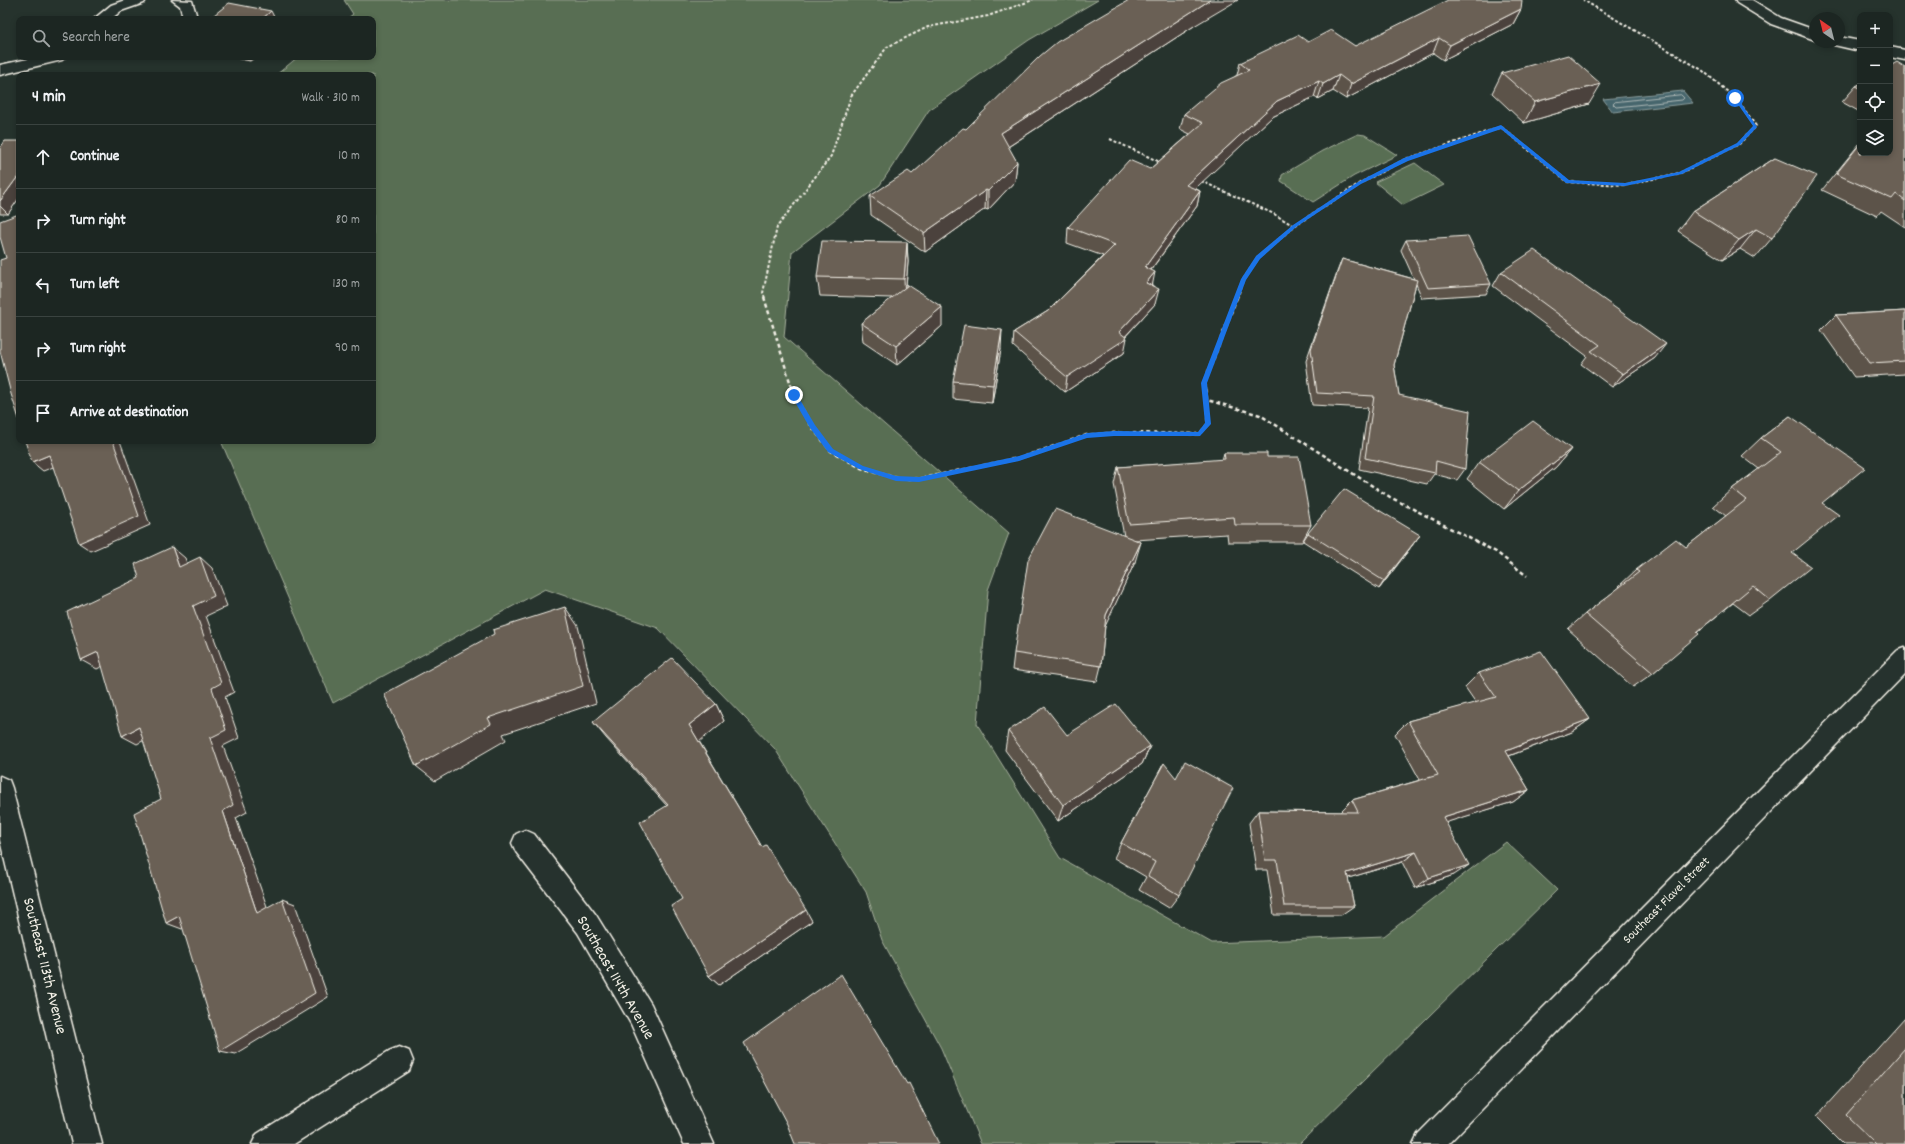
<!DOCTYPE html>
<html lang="en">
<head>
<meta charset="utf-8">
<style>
	:root { --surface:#1c2622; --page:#252e2a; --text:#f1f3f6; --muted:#a0a5a5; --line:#3a4340 }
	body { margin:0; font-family:Dekko,sans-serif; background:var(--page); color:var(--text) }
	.controls { position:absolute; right:12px; top:12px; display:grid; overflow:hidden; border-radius:8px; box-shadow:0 2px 6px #0003 }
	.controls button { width:36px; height:36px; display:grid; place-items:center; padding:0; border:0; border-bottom:1px solid var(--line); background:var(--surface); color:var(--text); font:20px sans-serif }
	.compass { position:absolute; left:1809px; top:12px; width:36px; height:36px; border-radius:50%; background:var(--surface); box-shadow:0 2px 6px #0003; rotate:325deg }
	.stop { position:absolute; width:12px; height:12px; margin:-9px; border:3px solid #1a73e8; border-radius:50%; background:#fff }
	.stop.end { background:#1a73e8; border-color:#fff; box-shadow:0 1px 4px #0008 }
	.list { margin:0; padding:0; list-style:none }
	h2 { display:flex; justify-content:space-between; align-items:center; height:52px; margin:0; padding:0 16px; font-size:17px }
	h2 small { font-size:13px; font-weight:400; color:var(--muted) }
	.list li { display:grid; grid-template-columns:26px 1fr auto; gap:12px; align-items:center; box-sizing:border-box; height:64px; padding:0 16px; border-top:1px solid var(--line) }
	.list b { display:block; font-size:15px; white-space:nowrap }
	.list em { font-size:13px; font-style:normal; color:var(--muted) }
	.icon { flex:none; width:22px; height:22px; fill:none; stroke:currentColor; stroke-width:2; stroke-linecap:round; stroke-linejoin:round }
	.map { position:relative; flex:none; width:1905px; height:1144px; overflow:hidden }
	.search { position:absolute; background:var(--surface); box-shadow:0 2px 6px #0003; left:16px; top:16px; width:360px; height:44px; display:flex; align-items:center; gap:10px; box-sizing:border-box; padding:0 14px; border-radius:8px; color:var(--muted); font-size:15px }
	.panel { position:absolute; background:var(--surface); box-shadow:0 2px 6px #0003; left:16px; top:72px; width:360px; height:372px; border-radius:8px }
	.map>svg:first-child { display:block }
	.green { fill:#586e52; stroke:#a6b09d }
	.water { fill:#47666d; stroke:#8c9e9e }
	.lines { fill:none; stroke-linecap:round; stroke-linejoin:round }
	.shore { stroke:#afb9b7; stroke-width:1 }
	.minor-casing { stroke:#f4f1e8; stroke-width:3 }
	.tertiary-casing { stroke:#f4f1e8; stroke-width:3 }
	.path-far1 { stroke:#f4f1e8; stroke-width:2; stroke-dasharray:3 2; stroke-linecap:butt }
	.path { stroke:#f4f1e8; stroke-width:2.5; stroke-dasharray:4 3; stroke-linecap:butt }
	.minor { fill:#26332d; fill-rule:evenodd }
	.tertiary { fill:#26332d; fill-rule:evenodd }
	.wall { fill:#5c5349; stroke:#f4f1e8 }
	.shaded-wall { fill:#4b433c; stroke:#f4f1e8 }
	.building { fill:#6b6055; stroke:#f4f1e8 }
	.route { fill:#1a73e8 }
	.labels { text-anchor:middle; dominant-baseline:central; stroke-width:3.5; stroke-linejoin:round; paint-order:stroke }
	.street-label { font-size:13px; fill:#f4f1e8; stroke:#26332d }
	.near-street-label { font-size:16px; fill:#f4f1e8; stroke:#26332d }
</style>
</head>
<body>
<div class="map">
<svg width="1905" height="1144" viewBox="0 0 1905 1144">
	<rect width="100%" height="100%" fill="#26332d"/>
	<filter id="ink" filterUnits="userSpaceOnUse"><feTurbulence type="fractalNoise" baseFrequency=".025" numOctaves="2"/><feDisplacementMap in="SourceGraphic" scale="8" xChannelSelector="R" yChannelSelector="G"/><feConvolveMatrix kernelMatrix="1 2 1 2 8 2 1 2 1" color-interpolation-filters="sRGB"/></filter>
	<g filter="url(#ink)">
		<path class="green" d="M344 0H1098L1029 40 929 110 880 185 792 252 784 337 1009 533 988 590 977 724 1060 858 1212 943 1384 936 1506 842 1557 890 1299 1144H981L941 1048 882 940 866 892 775 749 658 628 545 589 333 703 221 441H373V75H276L298 57H373V19H347L353 14Z
			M1358 134 1365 135 1397 155 1354 176 1313 202 1281 181 1282 175 1322 151Z
			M1415 163 1444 185 1403 205 1375 182Z"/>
		<path class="water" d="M1683 91 1693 103 1613 112 1603 99Z"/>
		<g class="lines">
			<path class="shore" d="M1681 95 1684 98 1682 100 1616 107 1613 104 1615 102Z"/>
			<g class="minor-casing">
				<path id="minor" d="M125 0H146L144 3 121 11 111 19H94L111 5Z
					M172 0 192 1 196 14 194 19H180L182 14 180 6Z
					M1735 0H1752L1781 18 1815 30V40L1771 24 1737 3Z
					M1839 37 1860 41V51L1834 45 1831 42H1839Z
					M1890 47 1905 50V60L1890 57Z
					M37 57H65L62 60 0 75V65Z
					M0 776 9 780 12 788 102 1144H72L0 840Z
					M525 830 534 834 596 915 651 1004 714 1144H684L631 1024 578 933 516 852 512 843 516 834Z
					M399 1047 409 1051 413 1061 409 1071 294 1144H252L257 1134 389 1051Z"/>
			</g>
			<g class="tertiary-casing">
				<path id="tertiary" d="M1905 648V674L1448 1144H1413L1418 1134 1897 651Z"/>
			</g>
			<path class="path-far1" d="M1110 139 1162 163
				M1201 181 1274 214 1294 226
				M765 298 763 293 777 227 831 156 851 96 887 47 928 27 988 16 1033 0
				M1237 298 1244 279 1258 258 1294 226 1360 183 1406 159 1501 127 1568 182 1625 185 1680 173 1739 144 1756 126 1735 98 1702 70 1583 0"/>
			<path class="path" d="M764 297 794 395 812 427 831 451 861 468 896 478 919 479 1019 458 1087 435 1114 433 1200 434 1208 424 1207 400
				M1237 297 1204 383 1207 400 1260 415 1390 497 1496 552 1527 576"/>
			<use href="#minor" class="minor"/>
			<use href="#tertiary" class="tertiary"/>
		</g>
		<path class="wall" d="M1521 9 1513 24 1443 60 1433 53 1346 99 1333 91 1318 99 1314 97 1272 117 1195 188 1200 191 1197 206 1151 270 1155 304 1125 337 1124 353 1065 392 1013 346 1014 332 1048 311 1103 256 1067 243 1068 227 1150 169 1190 134 1180 129 1184 114 1237 75 1240 63 1308 42 1355 46Z
			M1194 26 1008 147 1017 162 1015 181 988 210 985 209 925 252 871 215 870 196 912 174 966 129Z
			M230 57H255L250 61Z
			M1890 66 1905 67V227L1881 211 1877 216 1822 190 1860 143V153H1890Z
			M1502 73 1589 104 1524 123 1492 93Z
			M1860 84V112L1842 102 1856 86Z
			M19 141V198L8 214H0V148Z
			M1775 158 1772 238 1755 258 1740 249 1722 260 1678 231 1693 211Z
			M1406 240 1491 284 1486 294 1422 298 1416 284 1394 365 1399 395 1465 469 1457 480 1434 474 1427 484 1359 469 1368 408 1312 405 1306 361 1337 272 1342 259 1414 279 1401 250Z
			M907 242 908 262 906 286 942 326 897 365 863 342 861 323 892 298 820 296 817 277Z
			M1501 272 1655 358 1612 387 1581 364 1587 356 1493 286Z
			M1905 311V374L1854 377 1821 330 1836 315Z
			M1001 349 992 403 953 399V381Z
			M1790 416 1822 503 1792 553 1770 600 1749 615 1733 603 1697 632 1653 673 1633 687 1568 629 1585 614 1620 587 1619 586 1636 570 1686 547 1726 516 1713 506 1732 489 1759 469 1742 456 1761 438Z
			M1571 449 1556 467 1504 509 1467 479 1479 462Z
			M1224 453 1267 457 1311 525 1302 542H1228L1227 534 1135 540V562L1105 625 1101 666 1097 682 1012 670 1014 653 1124 536 1114 484 1118 467 1222 460Z
			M1308 533 1420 535 1379 589 1303 541Z
			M1479 673 1590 719 1572 732 1509 756 1529 790 1513 802 1446 822 1454 875 1415 888 1402 862 1348 878 1354 906 1341 915H1274L1267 870H1256L1249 823 1258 811 1340 812 1352 800 1420 780 1395 734 1408 721 1476 703 1465 687Z
			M716 704 724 721 699 741 762 847 812 921 719 985 709 976 682 899 667 806 606 738 593 722Z
			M1008 731 1067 735 1150 746 1142 764 1058 821 1005 750Z
			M1164 763 1179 895 1169 908 1139 890 1146 877 1114 858 1121 843Z
			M1905 1018V1144H1843L1816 1117Z"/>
		<path class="shaded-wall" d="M1210 0H1238L1194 26 1000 152 1001 133Z
			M1521 9 1513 24 1443 60 1450 45Z
			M271 11 275 19H262Z
			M1439 38 1433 53 1346 99 1351 84Z
			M247 57H255L250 61Z
			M1339 75 1333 91 1318 99 1323 84Z
			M1319 81 1314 97 1272 117 1183 200 1186 185 1277 101Z
			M1601 84 1589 104 1524 123 1535 102Z
			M1017 162 1015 181 988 210V191Z
			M19 175V198L8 214 0 206V201Z
			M986 190 985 209 925 252 924 233Z
			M1200 191 1197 206 1142 282 1145 267Z
			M1756 229 1740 249 1722 260 1739 240Z
			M907 242 908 262 905 298 904 279Z
			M1155 272 1152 287 1146 283Z
			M1159 289 1155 304 1119 343 1127 338 1124 353 1065 392 1067 377 1119 332Z
			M942 307V326L897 365 896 346Z
			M1002 330 1001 349 992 403 993 385Z
			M1666 344 1655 358 1612 387 1623 374Z
			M113 441H120L150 525 91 551 79 543Z
			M1571 449 1556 467 1504 509 1518 491Z
			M49 455 61 464 43 471 32 462Z
			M1420 535 1414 543 1379 589 1384 581Z
			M1141 542 1135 562 1102 633 1106 615Z
			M172 547 185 558 192 577 179 567Z
			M200 557 212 568 227 606 206 616 234 692 225 697 239 738 223 746 247 812 236 818 271 918 257 913 223 811 210 738 212 688 193 606Z
			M565 607 578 626 596 703 503 734 506 740 435 781 416 766 488 718Z
			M98 652 113 661 97 669 81 660Z
			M716 704 724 721 699 742 689 725Z
			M1590 719 1572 732 1490 763 1506 751Z
			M139 727 154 735 137 744 122 736Z
			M1150 746 1142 764 1058 821 1063 805Z
			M1529 790 1513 802 1428 828 1443 817Z
			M1416 852 1402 862 1335 882 1347 873Z
			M1469 865 1454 875 1415 888 1429 878Z
			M282 899 295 904 328 997 235 1054 220 1051Z
			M806 910 812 921 719 985 709 976Z
			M179 916 195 921 182 929 166 923Z"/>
		<path class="building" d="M1129 0H1210L1001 133 1017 162 988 191 986 190 924 233 870 196 908 171 912 174 963 128 966 129 1040 56 1057 42Z
			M1448 0H1522L1521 9 1450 45 1439 38 1351 84 1339 75 1323 84 1319 81 1277 101 1186 185 1200 191 1145 267 1155 272 1146 283 1159 289 1119 332 1127 338 1067 377 1014 332 1048 311 1115 245 1068 227 1129 160 1150 169 1203 123 1184 114 1221 83 1249 70 1240 63 1298 35 1308 42 1331 30 1355 46Z
			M229 3 271 11 262 19H209Z
			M1568 55 1601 84 1535 102 1502 73Z
			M1897 62 1905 67V201L1896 194 1892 199 1836 174 1860 144V153H1890V108L1891 106 1890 105V66Z
			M1860 84V88L1856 86Z
			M5 141H19V175L0 201V148Z
			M1775 158 1817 176 1772 238 1756 229 1739 240 1693 211Z
			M19 214V419L11 394 0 351V260L6 258 0 237V221Z
			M1468 236 1491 284 1428 288 1406 240Z
			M822 241 907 242 904 279 817 277Z
			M1534 250 1666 344 1623 374 1591 351 1600 345 1501 272Z
			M1342 259 1417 280 1394 365 1399 395 1470 411 1465 469 1436 461 1435 473 1365 458 1374 396 1317 393 1311 349Z
			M908 285 942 307 896 346 861 323Z
			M1905 311V361L1870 363 1836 315Z
			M964 325 1002 330 993 385 953 381Z
			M1790 416 1865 468 1822 503 1839 515 1792 553 1811 567 1770 600 1753 586 1697 632 1699 634 1653 673 1585 614 1639 572 1636 570 1676 539 1686 547 1746 500 1732 489 1781 452 1761 438Z
			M1533 421 1571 449 1518 491 1479 462Z
			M25 441H113L139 516 79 543 49 455 32 462Z
			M1224 453H1267V457H1299L1311 525H1235L1234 517 1129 524 1118 467 1225 459Z
			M1344 489 1420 535 1384 581 1308 533Z
			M1055 509 1141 542 1106 615 1101 666 1014 653 1028 560Z
			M172 547 179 567 200 557 214 596 193 606 221 683 212 688 226 730 210 738 233 805 223 811 257 913 282 899 315 993 220 1051 179 916 166 923 134 813 161 799 139 727 122 736 98 652 81 660 67 612 139 578 135 564Z
			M565 607 583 686 488 718 491 724 416 766 384 694 494 634 493 630Z
			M1541 651 1590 719 1506 751 1529 790 1443 817 1469 865 1429 878 1416 852 1347 873 1354 906H1284L1277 860H1265L1258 811 1358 812 1352 800 1438 775 1408 721 1496 697 1479 673Z
			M672 658 716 704 689 725 762 847 766 845 806 910 709 976 671 906 682 899 640 822 668 805 593 722Z
			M1116 704 1150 746 1063 805 1008 731 1045 707 1067 735Z
			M1185 761 1233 788 1179 895 1148 876 1155 862 1121 843 1164 763 1176 778Z
			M841 974 907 1084 909 1083 939 1144H795L787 1124 744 1043Z
			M1905 1048V1144H1876L1846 1115Z"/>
	</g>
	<path class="route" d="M1733 97H1737L1757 127 1740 145 1682 174 1625 186 1566 183 1501 129 1408 161 1361 184 1296 227 1260 259 1246 280 1207 383 1211 424 1200 436H1114L1087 438 1019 461 919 482 896 481 859 469 828 452 810 428 791 395 796 393 815 425 833 449 863 466 896 476 919 477 1019 456 1087 433 1114 431 1198 432 1205 423 1201 383 1241 279 1256 256 1293 225 1358 182 1404 158 1501 125 1569 180 1625 183 1679 172 1737 143 1753 126Z"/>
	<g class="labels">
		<g class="street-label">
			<text transform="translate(1667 901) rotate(-45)">Southeast Flavel Street</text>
		</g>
		<g class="near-street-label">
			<text transform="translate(44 966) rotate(76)">Southeast 113th Avenue</text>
			<text transform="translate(615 978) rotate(60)">Southeast 114th Avenue</text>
		</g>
	</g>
</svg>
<div class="controls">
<button>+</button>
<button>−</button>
<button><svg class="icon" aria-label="locate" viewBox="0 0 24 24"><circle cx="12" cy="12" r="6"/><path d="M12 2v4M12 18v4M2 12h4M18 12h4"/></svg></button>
<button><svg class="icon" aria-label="layers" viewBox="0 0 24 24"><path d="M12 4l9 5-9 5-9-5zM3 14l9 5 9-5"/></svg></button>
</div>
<svg class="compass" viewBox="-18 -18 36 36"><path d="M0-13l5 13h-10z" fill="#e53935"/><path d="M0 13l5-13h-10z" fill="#a0a5a5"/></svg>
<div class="stop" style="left:1735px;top:98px"></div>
<div class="stop end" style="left:794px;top:395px"></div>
<div class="search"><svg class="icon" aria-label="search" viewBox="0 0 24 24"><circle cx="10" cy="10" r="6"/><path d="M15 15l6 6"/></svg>Search here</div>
<section class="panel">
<h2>4 min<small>Walk · 310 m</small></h2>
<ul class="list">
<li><svg class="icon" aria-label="ahead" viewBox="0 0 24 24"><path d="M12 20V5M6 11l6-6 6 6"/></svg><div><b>Continue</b></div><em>10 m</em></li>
<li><svg class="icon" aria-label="right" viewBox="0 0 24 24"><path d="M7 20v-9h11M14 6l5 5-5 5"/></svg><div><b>Turn right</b></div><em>80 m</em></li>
<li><svg class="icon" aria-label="left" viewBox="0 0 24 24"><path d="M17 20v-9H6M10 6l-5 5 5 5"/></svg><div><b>Turn left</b></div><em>130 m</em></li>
<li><svg class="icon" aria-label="right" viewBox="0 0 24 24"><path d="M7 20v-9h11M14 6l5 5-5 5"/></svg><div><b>Turn right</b></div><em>90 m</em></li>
<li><svg class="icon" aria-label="arrive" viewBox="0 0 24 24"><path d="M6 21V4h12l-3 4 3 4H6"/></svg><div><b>Arrive at destination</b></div></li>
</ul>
</section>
</div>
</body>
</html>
